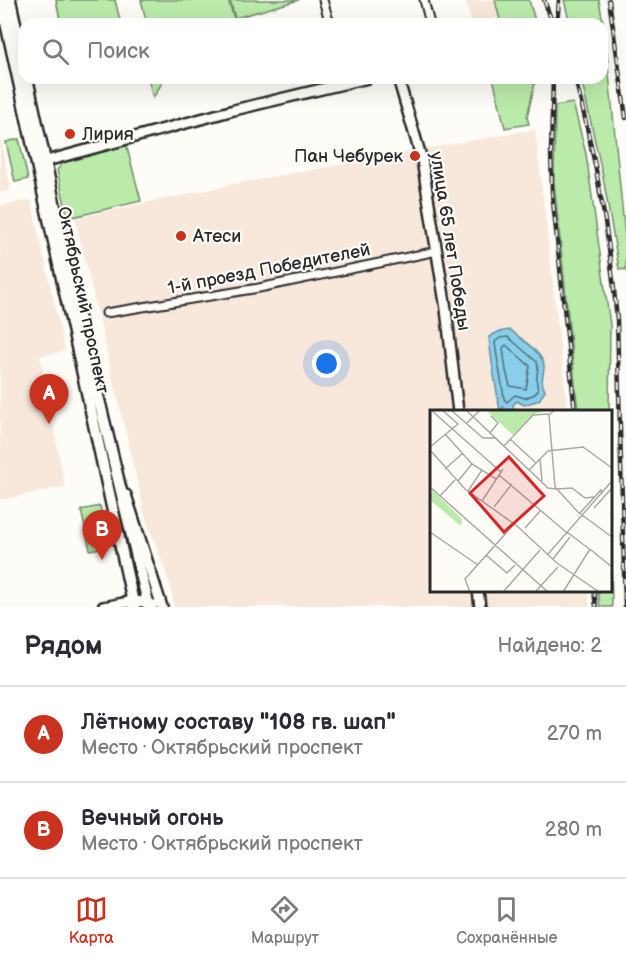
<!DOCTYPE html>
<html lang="ru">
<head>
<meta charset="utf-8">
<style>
	:root { --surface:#fff; --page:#f7f7f7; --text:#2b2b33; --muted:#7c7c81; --line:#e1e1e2; --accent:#c8321e }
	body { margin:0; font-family:"Balsamiq Sans",sans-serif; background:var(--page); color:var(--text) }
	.you { position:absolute; left:327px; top:364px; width:21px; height:21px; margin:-15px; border:4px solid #fff; border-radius:50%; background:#1a73e8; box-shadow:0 0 0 9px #1a73e833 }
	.badge { display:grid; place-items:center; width:39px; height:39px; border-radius:50%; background:var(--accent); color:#fff; font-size:20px; font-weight:700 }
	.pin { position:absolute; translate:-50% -50px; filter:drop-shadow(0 2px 3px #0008) }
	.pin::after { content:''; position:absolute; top:32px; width:21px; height:18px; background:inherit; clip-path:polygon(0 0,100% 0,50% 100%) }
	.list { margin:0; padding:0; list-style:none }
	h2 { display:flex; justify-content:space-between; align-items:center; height:78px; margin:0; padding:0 24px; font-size:26px }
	h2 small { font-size:20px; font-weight:400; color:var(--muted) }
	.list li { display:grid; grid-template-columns:39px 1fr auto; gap:18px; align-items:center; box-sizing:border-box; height:96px; padding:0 24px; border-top:2px solid var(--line) }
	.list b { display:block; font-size:22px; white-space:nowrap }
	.list p { margin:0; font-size:20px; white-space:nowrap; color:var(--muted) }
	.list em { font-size:20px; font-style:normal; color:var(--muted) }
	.icon { flex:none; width:33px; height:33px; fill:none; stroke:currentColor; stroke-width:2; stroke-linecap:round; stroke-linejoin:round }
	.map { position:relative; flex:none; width:626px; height:607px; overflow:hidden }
	.search { position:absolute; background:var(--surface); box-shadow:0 6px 24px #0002; left:18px; right:18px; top:18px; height:66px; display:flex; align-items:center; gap:15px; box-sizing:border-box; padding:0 21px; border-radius:18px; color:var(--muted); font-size:22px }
	.sheet { height:270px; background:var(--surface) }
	nav { display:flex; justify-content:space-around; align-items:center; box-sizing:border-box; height:84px; border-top:2px solid var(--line); background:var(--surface); font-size:16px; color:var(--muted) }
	nav a { display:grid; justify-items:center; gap:3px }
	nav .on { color:var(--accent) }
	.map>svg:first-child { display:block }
	.built { fill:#f8e8dc }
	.green { fill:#baebaa; stroke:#728b6a; stroke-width:1.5 }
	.water { fill:#89cfeb; stroke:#638d9e; stroke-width:1.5 }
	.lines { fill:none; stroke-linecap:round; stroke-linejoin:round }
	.shore { stroke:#516d78; stroke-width:1.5 }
	.street-casing { stroke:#2b2b2b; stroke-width:11 }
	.secondary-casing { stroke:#2b2b2b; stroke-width:14 }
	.primary-casing { stroke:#2b2b2b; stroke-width:15 }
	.street { stroke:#fdfcf7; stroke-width:7 }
	.secondary { stroke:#fdfcf7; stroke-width:9 }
	.primary { stroke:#fdfcf7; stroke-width:10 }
	.rail-casing { stroke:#2b2b2b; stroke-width:4.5 }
	.rail { stroke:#fdfcf7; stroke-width:2; stroke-dasharray:7; stroke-linecap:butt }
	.poi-dot { fill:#c8321e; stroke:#fdfcf7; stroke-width:2 }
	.labels { text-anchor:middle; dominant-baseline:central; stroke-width:4.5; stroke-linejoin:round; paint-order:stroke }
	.poi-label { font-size:18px; fill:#2b2b2b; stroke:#fdfcf7; text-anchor:start }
	.street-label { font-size:18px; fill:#2b2b2b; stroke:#fdfcf7 }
	.inset-road { fill:none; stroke:#a9a8a5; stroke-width:1.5 }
	.view { fill:#d62828; fill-opacity:0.15; stroke:#d62828; stroke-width:3 }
	.inset-edge { fill:none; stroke:#2b2b2b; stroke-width:3 }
</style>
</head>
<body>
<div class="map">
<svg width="626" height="607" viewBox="0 0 626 607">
	<rect width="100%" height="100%" fill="#fdfcf7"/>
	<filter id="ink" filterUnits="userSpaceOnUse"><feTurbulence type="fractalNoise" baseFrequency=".0167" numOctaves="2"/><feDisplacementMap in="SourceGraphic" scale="12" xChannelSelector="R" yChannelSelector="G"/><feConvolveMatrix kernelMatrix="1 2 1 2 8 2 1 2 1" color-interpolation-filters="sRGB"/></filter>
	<g filter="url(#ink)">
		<path class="built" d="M465 0H495L500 17 479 24H472Z
			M535 129 568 412H431V590L588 591 590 607H174L170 584 146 519 75 218 244 182Z
			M0 137 11 191 0 193Z
			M31 200 65 351 40 356 65 487 0 500V206Z"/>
		<path class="green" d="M56 0H115L121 24H61Z
			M141 0H228L236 24H147Z
			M230 0H299L235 18Z
			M495 0H529L536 24H501Z
			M564 0H599L605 34 626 247V270L619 269 603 177 581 78H602V24H570Z
			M148 78H165L153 98Z
			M493 78H536L527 117 529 124 505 128Z
			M573 103 586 154 610 325 609 412H578L554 182 555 106Z
			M19 139 28 179 15 182 6 142Z
			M126 144 141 201 68 218 57 170 64 162Z
			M100 506 109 546 90 550 81 510Z
			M610 513 612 607H600L598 591 610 590Z"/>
		<path class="water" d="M510 330C520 338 546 355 544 368 543 379 540 379 545 391L539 400 524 405 517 401 513 405 514 410 508 411 503 407 500 411C496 386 491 362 489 337L498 332Z"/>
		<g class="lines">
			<path class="shore" d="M508 337 537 362C540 371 534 378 538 390L535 394 525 398 515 395 507 402 504 399C502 380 497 362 495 342L500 338Z
				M506 345 530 366 526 389 510 386 506 371 503 348Z"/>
			<g class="street-casing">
				<path id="street" d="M323 0 330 24
					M424 0 430 24
					M106 313 259 288 437 251"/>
			</g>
			<g class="secondary-casing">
				<path id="secondary" d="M398 78 422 160 446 309 458 412
					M39 163 234 110 368 78
					M126 495 162 607
					M478 590 480 607
					M103 607C118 605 139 597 153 605"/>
			</g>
			<g class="primary-casing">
				<path id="primary" d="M1 0 134 607
					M10 0 24 65
					M27 78 79 317 149 607"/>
			</g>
			<use href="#street" class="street"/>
			<use href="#secondary" class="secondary"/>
			<use href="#primary" class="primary"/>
			<g class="rail-casing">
				<path id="rail" d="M544 0 553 24
					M609 0 626 118
					M557 24 559 0
					M553 78 551 150 552 192 575 412
					M575 78C596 158 610 238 617 320L625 607
					M594 590 596 607"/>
			</g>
			<use href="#rail" class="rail"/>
		</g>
	</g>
	<g class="poi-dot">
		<circle cx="70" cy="134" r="6"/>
		<circle cx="415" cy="156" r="6"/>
		<circle cx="181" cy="236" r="6"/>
	</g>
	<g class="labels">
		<g class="poi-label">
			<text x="82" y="134">Лирия</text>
			<text x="403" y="156" text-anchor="end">Пан Чебурек</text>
			<text x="193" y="236">Атеси</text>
		</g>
		<g class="street-label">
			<text transform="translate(450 241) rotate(81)">улица 65 лет Победы</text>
			<text transform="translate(269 269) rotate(-11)">1-й проезд Победителей</text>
			<text transform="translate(83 300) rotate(78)">Октябрьский проспект</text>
		</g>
	</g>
	<g transform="translate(430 410)">
		<rect width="182" height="182" fill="#fdfcf7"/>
		<path d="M56 0H118L105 4 83 25ZM2 80 32 109 31 116 0 90Z" fill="#baebaa"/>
		<path class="inset-road" d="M1 0 71 62M21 0 53 28H65M36 0 118 78 126 79M125 0 119 5 125 77 148 102 182 127M36 14 50 0M60 23 68 13 61 6M15 24 42 54 66 69M80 29 106 53M74 36 103 5 119 4M0 37 28 14 12 0M0 40 35 79 87 116 127 153 169 182M110 49 112 71M15 59 33 43M99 60 118 41 153 37 182 58M69 65 136 122M28 71 42 54M0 77 118 182M126 79 142 78 155 88 164 87M38 81 52 60M10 86 25 70M52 91 73 59M64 97 82 74M164 98 182 78M149 104 171 80 173 83M95 118 111 100M0 122 48 155M137 122 162 141M161 140 182 157M118 144 182 71M56 145 77 163 85 155M123 149 140 127M40 182 35 169 85 113M73 182 110 140M105 182 128 157M133 182 160 139"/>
		<path class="view" d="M79 47 114 86 74 122 40 83Z"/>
		<rect width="182" height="182" class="inset-edge"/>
	</g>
</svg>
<div class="you"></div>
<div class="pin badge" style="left:49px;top:424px">A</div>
<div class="pin badge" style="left:102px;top:560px">B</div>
<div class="search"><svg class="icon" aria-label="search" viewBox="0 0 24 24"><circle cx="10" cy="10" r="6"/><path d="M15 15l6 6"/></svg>Поиск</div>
</div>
<section class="sheet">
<h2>Рядом<small>Найдено: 2</small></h2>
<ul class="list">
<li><span class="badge">A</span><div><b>Лётному составу &quot;108 гв. шап&quot;</b><p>Место · Октябрьский проспект</p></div><em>270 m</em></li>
<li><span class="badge">B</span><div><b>Вечный огонь</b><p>Место · Октябрьский проспект</p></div><em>280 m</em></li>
</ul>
</section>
<nav>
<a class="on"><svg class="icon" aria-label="map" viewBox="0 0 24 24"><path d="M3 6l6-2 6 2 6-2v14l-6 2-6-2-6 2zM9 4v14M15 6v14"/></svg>Карта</a>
<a><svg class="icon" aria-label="directions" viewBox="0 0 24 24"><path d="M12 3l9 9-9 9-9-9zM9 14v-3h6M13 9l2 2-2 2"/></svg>Маршрут</a>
<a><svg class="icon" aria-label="saved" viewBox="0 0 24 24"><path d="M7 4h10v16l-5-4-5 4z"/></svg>Сохранённые</a>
</nav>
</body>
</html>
